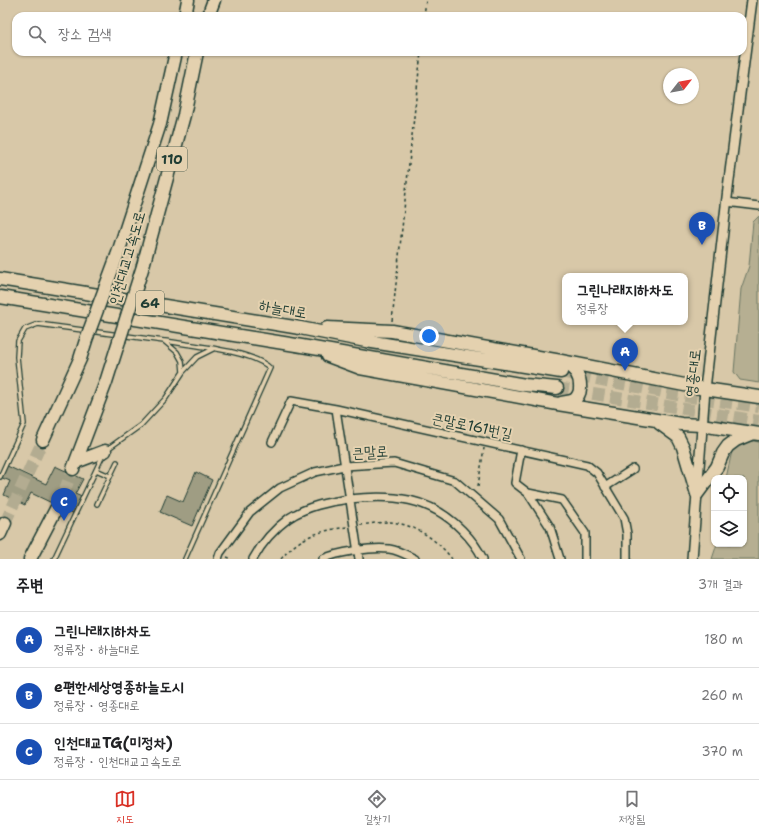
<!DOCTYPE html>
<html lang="ko">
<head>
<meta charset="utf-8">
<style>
	:root { --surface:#fff; --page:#f6f6f6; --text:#202124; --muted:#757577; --line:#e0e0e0; --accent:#d93025 }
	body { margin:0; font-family:"Shantell Sans","Poor Story",sans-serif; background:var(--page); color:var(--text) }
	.controls { position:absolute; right:12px; bottom:12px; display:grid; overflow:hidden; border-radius:8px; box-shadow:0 1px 3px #0004 }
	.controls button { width:36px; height:36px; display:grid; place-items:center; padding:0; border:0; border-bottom:1px solid var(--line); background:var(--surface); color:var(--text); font:20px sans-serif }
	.compass { position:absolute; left:663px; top:68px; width:36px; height:36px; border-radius:50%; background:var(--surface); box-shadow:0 1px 3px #0004; rotate:59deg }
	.you { position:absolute; left:429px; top:336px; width:14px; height:14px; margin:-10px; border:3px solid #fff; border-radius:50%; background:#1a73e8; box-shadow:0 0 0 6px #1a73e833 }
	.badge { display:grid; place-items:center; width:26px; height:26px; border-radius:50%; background:var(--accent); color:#fff; font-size:13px; font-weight:700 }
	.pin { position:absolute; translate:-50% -33px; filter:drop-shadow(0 1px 2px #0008) }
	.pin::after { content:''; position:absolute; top:21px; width:14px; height:12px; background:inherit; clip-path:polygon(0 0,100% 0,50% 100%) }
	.popup { position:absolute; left:562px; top:273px; width:126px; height:52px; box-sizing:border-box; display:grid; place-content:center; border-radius:8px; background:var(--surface); filter:drop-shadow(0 1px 3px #0005); font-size:13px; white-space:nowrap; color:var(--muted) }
	.popup b { font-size:15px; color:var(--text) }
	.popup::after { content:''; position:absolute; left:50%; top:100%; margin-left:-8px; border:8px solid transparent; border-top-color:var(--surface) }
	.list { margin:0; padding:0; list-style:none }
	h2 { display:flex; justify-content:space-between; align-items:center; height:52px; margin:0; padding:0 16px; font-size:17px }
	h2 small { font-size:13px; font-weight:400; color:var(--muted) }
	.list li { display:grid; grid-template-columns:26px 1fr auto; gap:12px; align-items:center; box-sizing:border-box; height:56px; padding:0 16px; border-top:1px solid var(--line) }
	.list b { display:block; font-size:15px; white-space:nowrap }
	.list p { margin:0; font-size:13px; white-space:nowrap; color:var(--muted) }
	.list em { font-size:13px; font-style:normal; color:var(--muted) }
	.icon { flex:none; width:22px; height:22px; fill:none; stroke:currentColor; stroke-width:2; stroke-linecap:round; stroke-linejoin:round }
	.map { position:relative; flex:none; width:759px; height:559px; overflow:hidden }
	.search { position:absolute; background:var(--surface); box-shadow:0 1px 3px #0004; left:12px; right:12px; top:12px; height:44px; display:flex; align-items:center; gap:10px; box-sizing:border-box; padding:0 14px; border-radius:12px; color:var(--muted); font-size:15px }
	.sheet { height:220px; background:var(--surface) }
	nav { display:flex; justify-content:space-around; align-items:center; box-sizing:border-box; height:56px; border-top:1px solid var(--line); background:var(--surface); font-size:11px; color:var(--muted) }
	nav a { display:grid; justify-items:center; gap:2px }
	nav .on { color:var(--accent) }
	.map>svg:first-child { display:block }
	.green { fill:#b6af92; stroke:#6a7663 }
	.building { fill:#9f9d83; stroke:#1f3d34 }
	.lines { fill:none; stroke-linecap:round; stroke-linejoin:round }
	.highway-tunnel { stroke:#b3ac91; stroke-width:12; stroke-dasharray:12 6; stroke-linecap:butt }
	.lane-casing { stroke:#1f3d34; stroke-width:6 }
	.street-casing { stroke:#1f3d34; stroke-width:10 }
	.secondary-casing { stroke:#1f3d34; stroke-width:12 }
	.highway-casing { stroke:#1f3d34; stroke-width:15 }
	.path { stroke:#1f3d34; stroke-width:1.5; stroke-dasharray:3 3; stroke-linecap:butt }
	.lane { stroke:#e4d1af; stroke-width:3.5 }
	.street { stroke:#e4d1af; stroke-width:7 }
	.secondary { stroke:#e4d1af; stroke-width:9 }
	.highway { stroke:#e4d1af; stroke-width:12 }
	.highway-bridge-casing { stroke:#1f3d34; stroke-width:15; stroke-linecap:butt }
	.highway-bridge { stroke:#e4d1af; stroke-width:12 }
	.labels { text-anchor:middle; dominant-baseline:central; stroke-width:4; stroke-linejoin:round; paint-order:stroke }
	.shield { fill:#e4d1af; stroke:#5a6959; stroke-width:1 }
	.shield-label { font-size:14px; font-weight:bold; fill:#1f3d34 }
	.street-label { font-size:15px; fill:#1f3d34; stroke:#e4d1af }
</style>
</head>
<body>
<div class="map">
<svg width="759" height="559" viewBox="0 0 759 559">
	<rect width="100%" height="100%" fill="#d8c8a8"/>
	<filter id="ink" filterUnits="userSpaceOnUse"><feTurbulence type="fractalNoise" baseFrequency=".025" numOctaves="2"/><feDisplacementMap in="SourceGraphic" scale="8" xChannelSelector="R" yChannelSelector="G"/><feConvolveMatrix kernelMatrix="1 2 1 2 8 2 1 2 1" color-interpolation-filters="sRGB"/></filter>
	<g filter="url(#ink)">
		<path class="green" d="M759 216V383L740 380 734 372 741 289 749 266 753 222Z
			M753 441 759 442V559H712L717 544H744V478H726L732 451 743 442Z"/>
		<path class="building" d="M5 465 46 484 55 466 83 479 75 494 84 498 77 515 31 493 25 505 4 495 10 481 0 477Z
			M196 472 212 480 192 526 160 512 167 495 183 502Z"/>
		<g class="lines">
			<path class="highway-tunnel" d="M561 372 678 395 759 407
				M557 388 759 421
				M56 509 62 497 73 469
				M5 523 43 440"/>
			<g class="lane-casing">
				<path id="lane" d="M165 341C191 345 253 351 270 368L185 559
					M183 372 197 357 213 349
					M96 470 110 476
					M0 477 24 424 17 357 18 341 25 329 38 324 164 341 177 352 182 361 183 372 166 398 141 425 106 450
					M97 504 117 462
					M54 559 103 455"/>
			</g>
			<g class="street-casing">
				<path id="street" d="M726 202 759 206
					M336 409 359 559
					M272 442 291 401 336 409 587 465 597 473 624 518 627 534V559
					M521 450 515 483 528 493 550 527 560 559
					M605 487 633 469
					M528 493 562 500 585 533V559
					M218 559 220 553 250 512 280 488 315 472 344 466 394 463 455 481 499 519 521 559
					M253 559C262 543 274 529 289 518 307 506 328 502 349 499 392 494 430 497 462 530 470 538 478 548 483 559
					M323 559C337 552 373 547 389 549 398 550 407 555 415 559"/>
			</g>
			<g class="secondary-casing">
				<path id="secondary" d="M692 559 705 389 729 180 752 0"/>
			</g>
			<g class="highway-casing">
				<path id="highway" d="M185 16 188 0
					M208 16 214 0
					M117 256 160 124 176 52
					M143 266 184 115 197 52
					M0 279 300 328 366 341 561 372
					M0 297 296 345 525 385 557 388
					M327 328 392 331 561 361 705 389 759 397
					M328 356 360 368 558 404 681 424 701 425 759 434
					M561 403C565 402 570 402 574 400 577 398 580 393 580 389 581 376 575 369 565 363
					M659 423 678 437 683 447 697 494
					M43 440 80 359 87 337
					M76 462 105 451
					M73 469 106 382 119 341
					M697 494 717 467 723 453 728 446 736 440 753 433
					M0 534 5 523
					M30 559 56 509"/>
			</g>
			<path class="path" d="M424 16 426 0
				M392 321 421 52
				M478 486 484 448
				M360 525C370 524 379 522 389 522 413 523 438 540 452 559
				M227 557 232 559
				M281 559C300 536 319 531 347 527"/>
			<use href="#lane" class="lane"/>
			<use href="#street" class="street"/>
			<use href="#secondary" class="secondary"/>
			<use href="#highway" class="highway"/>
			<g class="highway-bridge-casing">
				<path id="highway-bridge" d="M87 337 117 256
					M119 341 143 266"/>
			</g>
			<use href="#highway-bridge" class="highway-bridge"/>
		</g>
	</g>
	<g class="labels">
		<g class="shield">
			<rect x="157" y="147" width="30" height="24" rx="3"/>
			<rect x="136" y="291" width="28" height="24" rx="3"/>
		</g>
		<g class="shield-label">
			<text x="172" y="159">110</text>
			<text x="150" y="303">64</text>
		</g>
		<g class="street-label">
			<text transform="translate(127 258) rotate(-74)">인천대교고속도로</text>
			<text transform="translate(283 309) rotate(10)">하늘대로</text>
			<text transform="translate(693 373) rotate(-84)">영종대로</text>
			<text transform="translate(472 426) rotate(12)">큰말로161번길</text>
			<text transform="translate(370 452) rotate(-3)">큰말로</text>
		</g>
	</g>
</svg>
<div class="controls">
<button><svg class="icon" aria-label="locate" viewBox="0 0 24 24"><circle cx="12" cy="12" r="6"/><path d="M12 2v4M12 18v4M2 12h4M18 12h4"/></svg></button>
<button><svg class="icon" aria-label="layers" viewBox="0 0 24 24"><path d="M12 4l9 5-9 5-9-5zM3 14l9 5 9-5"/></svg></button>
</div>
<svg class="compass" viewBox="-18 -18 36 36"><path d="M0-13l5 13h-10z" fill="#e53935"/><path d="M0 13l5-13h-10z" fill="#757577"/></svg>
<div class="you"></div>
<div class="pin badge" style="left:625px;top:371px;background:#1a4fb4">A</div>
<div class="popup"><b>그린나래지하차도</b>정류장</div>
<div class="pin badge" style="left:702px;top:245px;background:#1a4fb4">B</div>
<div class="pin badge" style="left:64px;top:521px;background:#1a4fb4">C</div>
<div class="search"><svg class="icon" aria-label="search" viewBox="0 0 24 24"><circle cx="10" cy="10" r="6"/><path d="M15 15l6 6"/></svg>장소 검색</div>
</div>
<section class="sheet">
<h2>주변<small>3개 결과</small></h2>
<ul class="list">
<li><span class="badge" style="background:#1a4fb4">A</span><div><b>그린나래지하차도</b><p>정류장 · 하늘대로</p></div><em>180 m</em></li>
<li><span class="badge" style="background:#1a4fb4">B</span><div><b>e편한세상영종하늘도시</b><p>정류장 · 영종대로</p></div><em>260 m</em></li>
<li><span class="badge" style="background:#1a4fb4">C</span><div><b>인천대교TG(미정차)</b><p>정류장 · 인천대교고속도로</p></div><em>370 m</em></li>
</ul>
</section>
<nav>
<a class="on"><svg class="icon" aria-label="map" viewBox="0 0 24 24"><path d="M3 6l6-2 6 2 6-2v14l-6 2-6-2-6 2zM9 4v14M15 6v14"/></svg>지도</a>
<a><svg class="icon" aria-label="directions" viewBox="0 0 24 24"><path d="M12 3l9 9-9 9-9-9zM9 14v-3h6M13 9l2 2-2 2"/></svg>길찾기</a>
<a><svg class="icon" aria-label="saved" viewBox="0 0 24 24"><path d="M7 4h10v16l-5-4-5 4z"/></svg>저장됨</a>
</nav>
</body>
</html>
